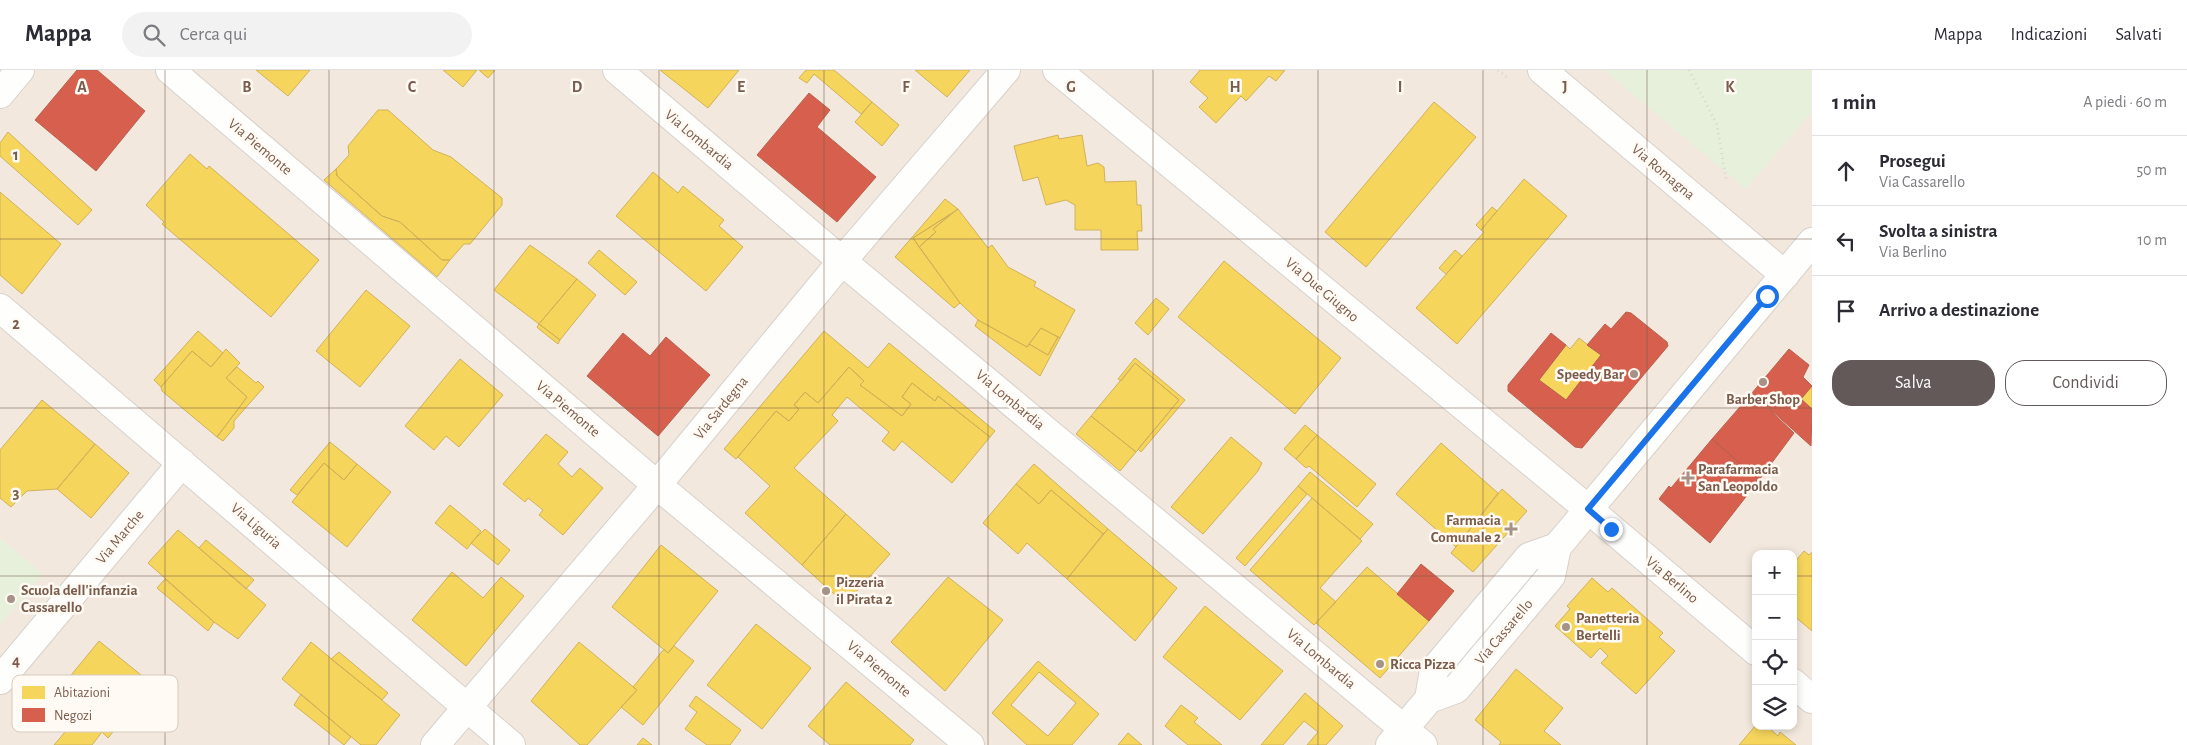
<!DOCTYPE html>
<html lang="it">
<head>
<meta charset="utf-8">
<style>
	:root { --surface:#fff; --page:#f2f2f3; --text:#2b2b33; --muted:#7c7c81; --line:#e1e1e2; --accent:#625958 }
	body { margin:0; font-family:"Alegreya Sans",sans-serif; background:var(--page); color:var(--text) }
	.controls { position:absolute; right:15px; bottom:15px; display:grid; overflow:hidden; border-radius:10px; box-shadow:0 2px 8px #0003 }
	.controls button { width:45px; height:45px; display:grid; place-items:center; padding:0; border:0; border-bottom:1px solid var(--line); background:var(--surface); color:var(--text); font:25px sans-serif }
	.stop { position:absolute; width:15px; height:15px; margin:-11px; border:4px solid #1a73e8; border-radius:50%; background:#fff }
	.stop.end { background:#1a73e8; border-color:#fff; box-shadow:0 1px 5px #0008 }
	.list { margin:0; padding:0; list-style:none }
	h2 { display:flex; justify-content:space-between; align-items:center; height:65px; margin:0; padding:0 20px; font-size:21px }
	h2 small { font-size:16px; font-weight:400; color:var(--muted) }
	.list li { display:grid; grid-template-columns:32px 1fr auto; gap:15px; align-items:center; box-sizing:border-box; height:70px; padding:0 20px; border-top:1px solid var(--line) }
	.list b { display:block; font-size:19px; white-space:nowrap }
	.list p { margin:0; font-size:16px; white-space:nowrap; color:var(--muted) }
	.list em { font-size:16px; font-style:normal; color:var(--muted) }
	.actions { display:flex; gap:10px; padding:15px 20px }
	.actions a { flex:1; padding:11px 0; border:1px solid var(--accent); border-radius:20px; text-align:center; font-size:18px; color:var(--accent) }
	.actions .main { background:var(--accent); color:#fff }
	.icon { flex:none; width:28px; height:28px; fill:none; stroke:currentColor; stroke-width:2; stroke-linecap:round; stroke-linejoin:round }
	.map { position:relative; flex:none; width:1812px; height:675px; overflow:hidden }
	header { display:flex; align-items:center; gap:30px; box-sizing:border-box; height:70px; padding:0 25px; background:var(--surface); border-bottom:1px solid var(--line) }
	header strong { font-size:24px }
	nav { display:flex; gap:28px; margin-inline-start:auto; font-size:18px }
	.search { width:350px; height:45px; background:var(--page); display:flex; align-items:center; gap:12px; box-sizing:border-box; padding:0 18px; border-radius:28px; color:var(--muted); font-size:19px }
	main { display:flex }
	aside { flex:1; background:var(--surface) }
	.map>svg:first-child { display:block }
	.residential { fill:#f2e8de; fill-rule:evenodd }
	.green { fill:#e7f0db }
	.homes { fill:#f6d55c; stroke:#d1b158; fill-rule:evenodd }
	.shops { fill:#d6604d; stroke:#ba5f4d }
	.lines { fill:none; stroke-linecap:round; stroke-linejoin:round }
	.minor-casing { stroke:#d7d1cb; stroke-width:30 }
	.path { stroke:#dcd5d0; stroke-width:3; stroke-dasharray:1 4; stroke-linecap:butt }
	.minor { stroke:#fefefd; stroke-width:28 }
	.route { stroke:#1a73e8; stroke-width:6 }
	.grid { fill:none; stroke:#7a5c4d; stroke-width:1; stroke-opacity:0.55 }
	.poi-dot { fill:#a69286; stroke:#fffaf3; stroke-width:2 }
	.labels { text-anchor:middle; dominant-baseline:central; stroke-width:5; stroke-linejoin:round; paint-order:stroke }
	.street-label { font-size:15px; fill:#7a5c4d; stroke:#fffaf3 }
	.poi-label { font-size:15px; font-weight:bold; fill:#7a5c4d; stroke:#fffaf3; text-anchor:start }
	.key { fill:#fffaf3; stroke:#d7cbc1; stroke-width:1 }
	.key-label { font-size:14px; fill:#7a5c4d }
	.grid-label { font-size:16px; text-anchor:middle; font-weight:bold; fill:#7a5c4d; stroke:#fffaf3; stroke-width:5; stroke-linejoin:round; paint-order:stroke }
</style>
</head>
<body>
<header>
<strong>Mappa</strong>
<div class="search"><svg class="icon" aria-label="search" viewBox="0 0 24 24"><circle cx="10" cy="10" r="6"/><path d="M15 15l6 6"/></svg>Cerca qui</div>
<nav><a>Mappa</a><a>Indicazioni</a><a>Salvati</a></nav>
</header>
<main>
<div class="map">
<svg width="1812" height="675" viewBox="0 0 1812 675">
	<rect width="100%" height="100%" fill="#f9f5f0"/>
	<path class="residential" d="M0 0H1812V675H0ZM1756 484H1793V656H1756Z"/>
	<path class="green" d="M1604 0H1812V42L1746 119Z
		M0 468 43 504 0 555Z"/>
	<path class="homes" d="M256 0H310L288 26Z
		M443 0H477L463 17Z
		M479 0H495L488 8Z
		M660 0H739L708 38Z
		M806 0H834L872 32 861 44 814 4 807 13 799 8Z
		M915 0H970L947 27Z
		M1200 0H1285L1276 11 1269 6 1246 31 1241 26 1216 53 1199 37 1208 28 1190 12Z
		M872 32 899 55 882 76 855 52Z
		M1434 32 1476 67 1366 197 1325 162Z
		M378 40H388L433 80 451 87 502 128V135L470 174H464L450 190H442L400 152 382 146 337 106 336 99 349 85 348 76Z
		M8 62 92 140 78 155 0 86V73Z
		M1058 65 1059 69 1082 65 1087 96 1098 93 1104 97 1105 112 1136 111 1137 135H1141L1142 161H1137L1138 180H1101V160H1075V135L1066 130 1046 135 1038 107 1023 111 1014 76Z
		M190 84 207 99 209 96 319 190 271 247 162 154 164 152 146 135Z
		M336 99 337 106 382 146 400 152 442 190H450L437 207 324 110Z
		M653 102 678 123 683 116 724 150 719 156 743 177 706 221 616 146Z
		M1524 109 1567 146 1457 274 1416 238 1484 162 1481 160Z
		M0 122 61 174 22 224 0 205Z
		M945 129 958 139 913 168 960 233 954 238 895 187Z
		M1492 137 1497 141 1481 160 1476 155Z
		M958 139 988 178 992 175 1008 197 1036 212 1034 216 1075 240 1060 268 1041 258 1027 277 978 250 960 233 919 177 936 162 933 159Z
		M951 144 933 159 936 162 919 177 913 168Z
		M530 175 577 209 539 254 494 220Z
		M599 180 637 212 625 225 588 193Z
		M1455 180 1462 186 1446 204 1439 198Z
		M1224 191 1341 288 1295 344 1178 247Z
		M577 209 596 225 560 270 539 254Z
		M366 220 410 256 360 317 316 281Z
		M1156 228 1169 239 1148 265 1135 253Z
		M978 250 1027 277 1029 274 1048 285 1058 267 1060 268 1040 306 975 256Z
		M539 254 560 270 558 274 539 259 537 257Z
		M1041 258 1058 267 1048 285 1029 274Z
		M198 261 223 283 211 297 192 281 161 317 154 310Z
		M824 261 868 298 889 273 995 361 990 367 938 326 935 331 912 313 902 327 911 334 902 346 860 315 864 311 849 297 818 333 805 322 794 335 799 339 789 351 776 341 736 389 724 379Z
		M1579 268 1601 285 1566 330 1539 310 1566 275 1570 279Z
		M226 279 240 293 226 308 247 327 217 367 162 321 161 317 192 281 211 297Z
		M1135 288 1185 330 1141 382 1138 379 1179 330 1135 293 1121 311 1118 309Z
		M460 289 503 325 459 377 446 366 434 380 405 356Z
		M1135 293 1179 330 1136 382 1091 346Z
		M237 297 256 313 258 311 264 317 234 351V358L223 371 217 367 247 327 226 308Z
		M849 297 864 311 860 315 902 346 911 334 902 327 912 313 935 331 938 326 990 367 952 413 902 371 894 381 882 371 889 362 847 327 832 345 838 351 794 398 846 444 802 495 745 443 770 416 738 387 776 341 789 351 799 339 794 335 805 322 818 333Z
		M1812 316V339L1801 329Z
		M42 330 95 374 57 419 27 421 11 437 0 428V380Z
		M1091 346 1136 382 1120 401 1076 364Z
		M1305 355 1317 365 1296 389 1284 379Z
		M546 364 568 382 558 394 572 407 580 398 603 418 563 465 539 445 543 440 528 428 525 432 503 414Z
		M1317 365 1376 414 1357 437 1309 396 1306 398 1296 389Z
		M1231 367 1262 393 1258 401 1203 464 1171 437Z
		M330 372 357 394 344 410 324 393 297 425 290 420Z
		M1441 373 1498 423 1456 477 1396 424Z
		M95 374 129 403 91 448 57 419Z
		M324 393 344 410 357 394 391 422 347 477 292 432Z
		M1034 394 1108 459 1103 464 1051 420 1039 434 1016 414Z
		M1310 402 1373 454 1360 469 1298 416Z
		M1016 414 1039 434 1051 420 1103 464 1067 509 1027 473 1018 484 983 453Z
		M1298 416 1307 424 1245 496 1236 488Z
		M1502 419 1527 441 1473 502 1451 483Z
		M1312 428 1362 471 1320 518 1336 532 1314 555 1250 500Z
		M450 435 481 461 467 479 435 453Z
		M846 444 890 484 845 534 802 495Z
		M485 459 510 480 498 495 471 473Z
		M1108 459 1177 518 1135 571 1067 509Z
		M178 460 266 535 238 569 214 552 148 493Z
		M206 470 254 510 246 519 199 478Z
		M661 475 718 521 668 583 612 537Z
		M1804 481 1809 485 1812 482V561L1793 545V494Z
		M1367 497 1429 551 1380 608 1316 553Z
		M452 502 483 528 501 507 524 526 466 596 412 550Z
		M948 507 1003 550 945 621 891 572Z
		M1592 508 1608 522 1612 518 1663 563 1659 567 1675 581 1636 624 1601 593 1608 586 1600 578 1591 588 1555 556 1570 539 1567 536Z
		M165 509 214 552 208 561 157 518Z
		M1205 536 1283 601 1240 650 1163 587Z
		M756 554 811 598 762 659 707 615Z
		M99 571 146 609 132 626 138 631 108 668 102 662 92 675H54L65 662 41 642Z
		M311 572 400 645 376 675H361L282 609Z
		M579 572 637 620 587 675H580L531 631Z
		M674 576 694 591 643 655 621 637 637 620 633 617 664 579 668 583Z
		M339 582 388 623 382 630 331 589Z
		M1038 591 1099 644 1072 675H1027L992 643ZM1039 602 1076 633 1048 666 1011 635Z
		M1516 599 1563 638 1544 661 1561 675H1499L1501 672 1475 650Z
		M846 612 914 670 910 675H830L808 656Z
		M1305 623 1343 656 1326 675H1307L1318 662 1304 651 1283 675H1261Z
		M301 624 351 667 344 675 294 635Z
		M696 626 741 660 730 675H707L685 659 697 642 689 636Z
		M1181 635 1198 648 1194 652 1222 675H1188L1165 656Z
		M1756 655 1767 656 1778 666 1780 662 1796 675H1739Z
		M1128 663 1142 675H1118Z
		M643 668 652 675H637Z"/>
	<path class="shops" d="M77 0H97L145 41 96 101 35 50Z
		M809 23 830 40 817 57 876 107 837 152 757 85Z
		M1626 242 1631 243 1667 272 1668 276 1582 378 1575 377 1508 321V315L1551 263 1566 275 1539 310 1566 330 1601 285 1587 275 1605 254 1611 259Z
		M623 263 650 286 666 267 710 305 658 366 587 306Z
		M1789 279 1809 295 1803 307 1812 316 1801 329 1812 339 1811 376 1752 323Z
		M1752 323 1794 363 1759 410 1712 369Z
		M1712 369 1759 410 1710 473 1659 429 1669 416 1671 418Z
		M1421 494 1454 521 1429 551 1397 524Z"/>
	<g class="lines">
		<g class="minor-casing">
			<path id="minor" d="M170 0 657 415 970 675
				M617 0 842 191 1423 675
				M1057 0 1588 439 1756 581
				M1542 0 1785 205
				M0 24 20 0
				M0 238 511 675
				M0 610 182 393
				M1793 613 1812 629
				M1429 629 1434 600 1529 487 1557 477 1812 172
				M435 675 657 415 842 191 1006 0
				M1390 675 1429 629 1456 619 1551 506 1557 477"/>
		</g>
		<path class="path" d="M1498 0 1509 9
			M1689 0 1717 55 1726 109"/>
		<use href="#minor" class="minor"/>
	</g>
	<g class="lines">
		<path class="route" d="M1611 459 1588 439 1767 226"/>
	</g>
	<path class="grid" d="M165 0V675M329 0V675M494 0V675M659 0V675M824 0V675M988 0V675M1153 0V675M1318 0V675M1483 0V675M1647 0V675M0 169H1812M0 338H1812M0 506H1756M1793 506H1812"/>
	<g class="poi-dot">
		<circle cx="1634" cy="304" r="5"/>
		<circle cx="1763" cy="312" r="5"/>
		<path d="M1685.5 400.5h5v5h5v5h-5v5h-5v-5h-5v-5h5z"/>
		<path d="M1508.5 451.5h5v5h5v5h-5v5h-5v-5h-5v-5h5z"/>
		<circle cx="826" cy="521" r="5"/>
		<circle cx="11" cy="529" r="5"/>
		<circle cx="1566" cy="557" r="5"/>
		<circle cx="1380" cy="594" r="5"/>
	</g>
	<g class="labels">
		<g class="street-label">
			<text transform="translate(699 70) rotate(40)">Via Lombardia</text>
			<text transform="translate(260 77) rotate(40)">Via Piemonte</text>
			<text transform="translate(1663 102) rotate(40)">Via Romagna</text>
			<text transform="translate(1322 220) rotate(40)">Via Due Giugno</text>
			<text transform="translate(1010 330) rotate(40)">Via Lombardia</text>
			<text transform="translate(721 338) rotate(-51)">Via Sardegna</text>
			<text transform="translate(568 339) rotate(40)">Via Piemonte</text>
			<text transform="translate(256 456) rotate(41)">Via Liguria</text>
			<text transform="translate(120 467) rotate(-50)">Via Marche</text>
			<text transform="translate(1672 510) rotate(40)">Via Berlino</text>
			<text transform="translate(1504 562) rotate(-50)">Via Cassarello</text>
			<text transform="translate(1321 589) rotate(40)">Via Lombardia</text>
			<text transform="translate(879 599) rotate(40)">Via Piemonte</text>
		</g>
		<g class="poi-label">
			<text x="1624" y="304" text-anchor="end">Speedy Bar</text>
			<text x="1763" y="329" text-anchor="middle">Barber Shop</text>
			<text x="1698" y="399">Parafarmacia<tspan x="1698" dy="17">San Leopoldo</tspan></text>
			<text x="1501" y="450" text-anchor="end">Farmacia<tspan x="1501" dy="17">Comunale 2</tspan></text>
			<text x="836" y="512">Pizzeria<tspan x="836" dy="17">il Pirata 2</tspan></text>
			<text x="21" y="520">Scuola dell'infanzia<tspan x="21" dy="17">Cassarello</tspan></text>
			<text x="1576" y="548">Panetteria<tspan x="1576" dy="17">Bertelli</tspan></text>
			<text x="1390" y="594">Ricca Pizza</text>
		</g>
	</g>
	<rect x="12" y="605" width="166" height="57" rx="8" class="key"/>
	<rect x="22" y="616" width="23" height="13" fill="#f6d55c"/>
	<rect x="22" y="638" width="23" height="14" fill="#d6604d"/>
	<g class="key-label">
		<text x="54" y="627">Abitazioni</text>
		<text x="54" y="650">Negozi</text>
	</g>
	<g class="grid-label">
		<text x="82" y="22">A</text>
		<text x="247" y="22">B</text>
		<text x="412" y="22">C</text>
		<text x="577" y="22">D</text>
		<text x="741" y="22">E</text>
		<text x="906" y="22">F</text>
		<text x="1071" y="22">G</text>
		<text x="1235" y="22">H</text>
		<text x="1400" y="22">I</text>
		<text x="1565" y="22">J</text>
		<text x="1730" y="22">K</text>
		<text x="16" y="90">1</text>
		<text x="16" y="259">2</text>
		<text x="16" y="428">3</text>
		<text x="16" y="596">4</text>
	</g>
</svg>
<div class="controls">
<button>+</button>
<button>−</button>
<button><svg class="icon" aria-label="locate" viewBox="0 0 24 24"><circle cx="12" cy="12" r="6"/><path d="M12 2v4M12 18v4M2 12h4M18 12h4"/></svg></button>
<button><svg class="icon" aria-label="layers" viewBox="0 0 24 24"><path d="M12 4l9 5-9 5-9-5zM3 14l9 5 9-5"/></svg></button>
</div>
<div class="stop" style="left:1767px;top:226px"></div>
<div class="stop end" style="left:1611px;top:459px"></div>
</div>
<aside>
<h2>1 min<small>A piedi · 60 m</small></h2>
<ul class="list">
<li><svg class="icon" aria-label="ahead" viewBox="0 0 24 24"><path d="M12 20V5M6 11l6-6 6 6"/></svg><div><b>Prosegui</b><p>Via Cassarello</p></div><em>50 m</em></li>
<li><svg class="icon" aria-label="left" viewBox="0 0 24 24"><path d="M17 20v-9H6M10 6l-5 5 5 5"/></svg><div><b>Svolta a sinistra</b><p>Via Berlino</p></div><em>10 m</em></li>
<li><svg class="icon" aria-label="arrive" viewBox="0 0 24 24"><path d="M6 21V4h12l-3 4 3 4H6"/></svg><div><b>Arrivo a destinazione</b></div></li>
</ul>
<div class="actions"><a class="main">Salva</a><a>Condividi</a></div>
</aside>
</main>
</body>
</html>
